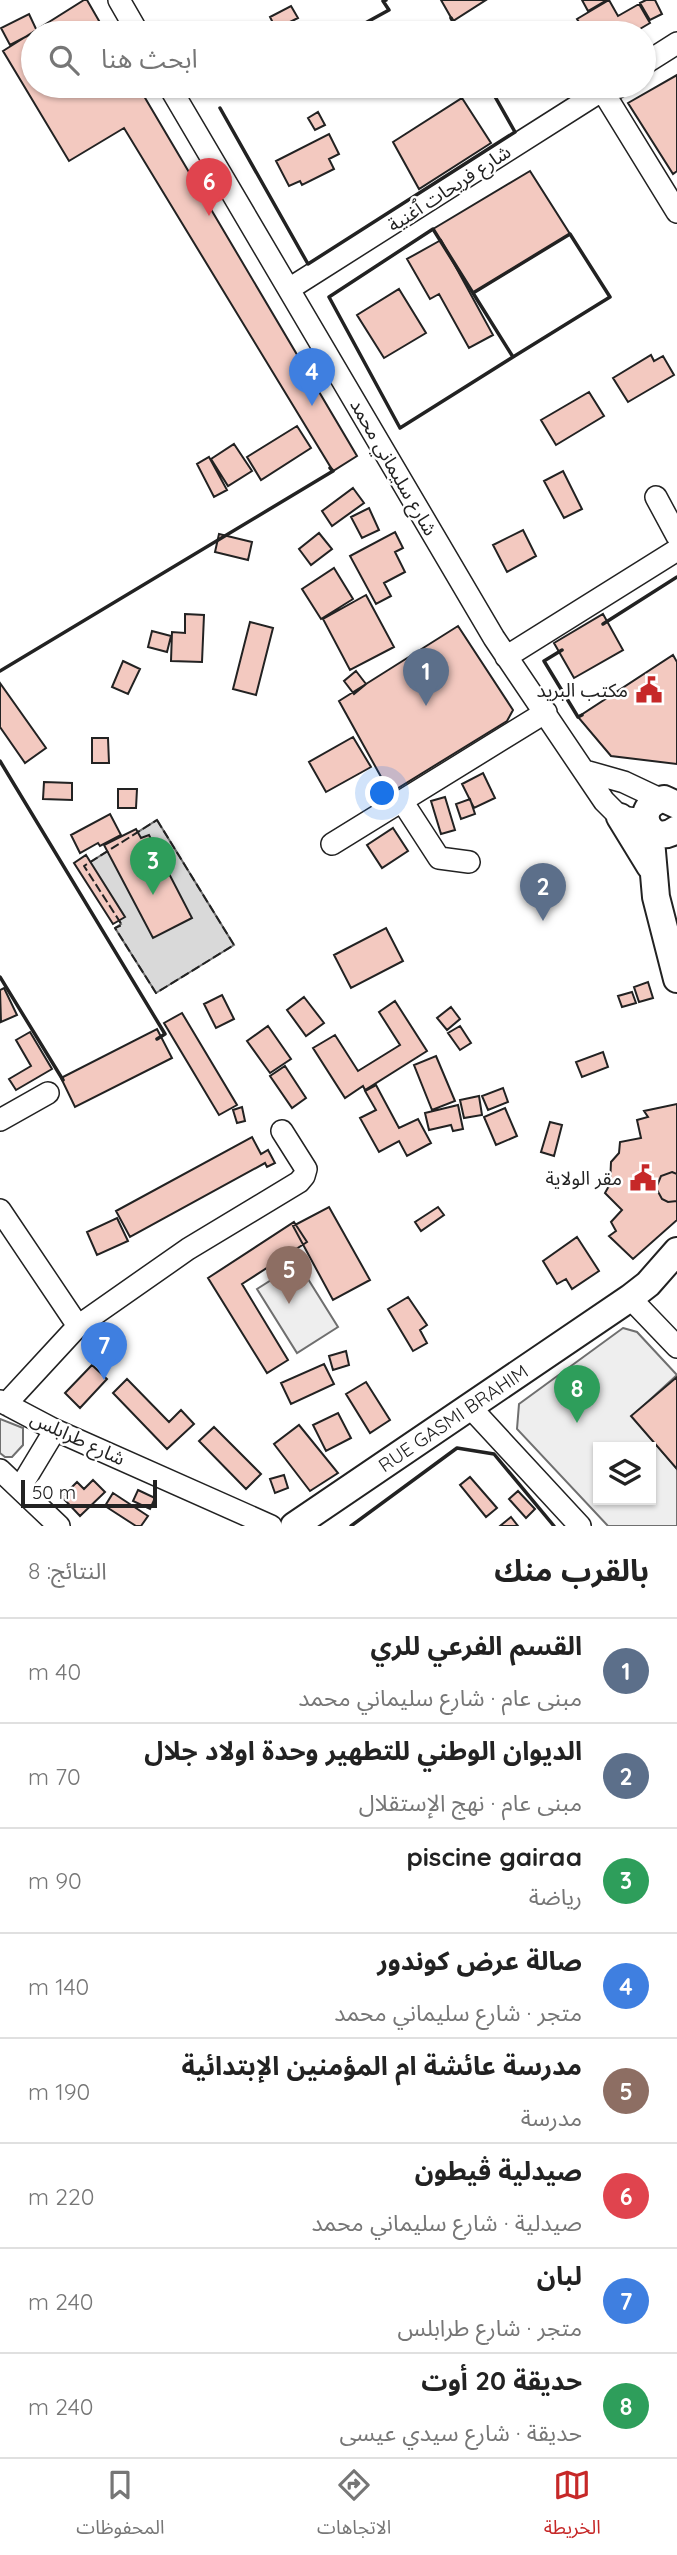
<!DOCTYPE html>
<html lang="ar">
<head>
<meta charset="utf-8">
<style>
	:root { --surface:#fff; --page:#f2f2f2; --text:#222; --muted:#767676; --line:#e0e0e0; --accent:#c62828 }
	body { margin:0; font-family:Quicksand,"Noto Sans Arabic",sans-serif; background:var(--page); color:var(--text); direction:rtl }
	.controls { position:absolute; right:21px; bottom:21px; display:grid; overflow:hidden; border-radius:0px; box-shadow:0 2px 5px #0004 }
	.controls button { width:63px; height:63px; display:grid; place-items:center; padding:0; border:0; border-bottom:2px solid var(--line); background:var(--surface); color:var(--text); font:35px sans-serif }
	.scale { position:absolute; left:21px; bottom:18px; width:136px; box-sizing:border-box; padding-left:7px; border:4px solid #222; border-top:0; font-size:19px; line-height:24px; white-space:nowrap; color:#222; -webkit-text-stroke:5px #fff; paint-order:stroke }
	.you { position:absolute; left:383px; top:794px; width:24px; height:24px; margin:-18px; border:5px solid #fff; border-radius:50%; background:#1a73e8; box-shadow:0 0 0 10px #1a73e833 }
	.badge { display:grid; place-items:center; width:46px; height:46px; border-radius:50%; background:var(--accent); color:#fff; font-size:23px; font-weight:700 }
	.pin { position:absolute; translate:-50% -58px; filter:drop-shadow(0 2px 4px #0008) }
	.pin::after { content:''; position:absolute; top:37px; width:24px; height:21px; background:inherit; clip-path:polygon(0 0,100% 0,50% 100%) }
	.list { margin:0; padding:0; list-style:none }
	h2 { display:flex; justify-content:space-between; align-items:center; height:91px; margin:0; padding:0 28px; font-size:30px }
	h2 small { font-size:23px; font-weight:400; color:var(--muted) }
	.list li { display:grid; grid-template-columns:46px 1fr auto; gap:21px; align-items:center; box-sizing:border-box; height:105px; padding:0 28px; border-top:2px solid var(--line) }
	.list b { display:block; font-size:26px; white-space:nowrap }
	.list p { margin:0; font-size:23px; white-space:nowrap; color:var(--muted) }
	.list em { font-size:23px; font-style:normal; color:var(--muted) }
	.icon { flex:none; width:38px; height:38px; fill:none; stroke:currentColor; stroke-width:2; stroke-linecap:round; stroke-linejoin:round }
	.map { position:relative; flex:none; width:677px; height:1526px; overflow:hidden; direction:ltr }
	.search { position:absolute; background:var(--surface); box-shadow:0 2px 5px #0004; left:21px; right:21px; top:21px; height:77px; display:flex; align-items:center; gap:18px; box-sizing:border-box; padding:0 24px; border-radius:38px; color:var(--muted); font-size:26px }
	.sheet { height:931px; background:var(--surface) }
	nav { display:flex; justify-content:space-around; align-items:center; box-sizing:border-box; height:98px; border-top:2px solid var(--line); background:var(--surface); font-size:19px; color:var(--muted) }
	nav a { display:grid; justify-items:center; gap:4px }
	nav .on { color:var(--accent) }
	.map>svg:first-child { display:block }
	.green { fill:#eee; stroke:#6f6f6f; stroke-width:2; fill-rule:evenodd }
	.water { fill:#d9d9d9; stroke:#6f6f6f; stroke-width:2 }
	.building { fill:#f3c9c0; stroke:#222; stroke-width:2 }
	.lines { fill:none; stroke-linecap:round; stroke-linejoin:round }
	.minor-casing { stroke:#222; stroke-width:24 }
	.major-casing { stroke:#222; stroke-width:30 }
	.minor { stroke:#fff; stroke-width:21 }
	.major { stroke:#fff; stroke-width:26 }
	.fence { stroke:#222; stroke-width:2; stroke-dasharray:9 3.5; stroke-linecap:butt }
	.wall { stroke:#222; stroke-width:3.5 }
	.labels { text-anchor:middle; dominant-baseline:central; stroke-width:5; stroke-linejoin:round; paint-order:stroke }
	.street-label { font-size:19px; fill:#222; stroke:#fff }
	.poi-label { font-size:19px; fill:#222; stroke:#fff; text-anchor:end }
</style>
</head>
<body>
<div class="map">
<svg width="677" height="1526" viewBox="0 0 677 1526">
	<rect width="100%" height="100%" fill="#fff"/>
	<path class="green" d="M298 1263 338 1327 297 1353 257 1289Z
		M623 1328 637 1332 677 1375 632 1416 677 1469V1526H608L517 1429 519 1404ZM598 1447H651V1500H598Z
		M0 1419 23 1428V1445L12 1457H5L0 1453Z"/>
	<path class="water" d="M157 820 234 945 156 993 115 928 121 924 84 866Z"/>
	<path class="building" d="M84 0H87L106 33H33V86H138L357 456 333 471 124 128 69 161 3 51Z
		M441 0H486L453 21Z
		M582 0H607L588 11Z
		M609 0 618 16 639 4 650 23 633 33H586L577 19Z
		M646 0H655L662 14 650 20 640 3Z
		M291 6 298 18 276 29 270 17Z
		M29 14 37 31 10 45 1 28Z
		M677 75V171L673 174 628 103Z
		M614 86H629L633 91 621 98Z
		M462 98 491 143 419 189 393 142Z
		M318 112 325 125 315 130 308 118Z
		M329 134 339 154 329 159 334 169 302 185 300 181 289 186 276 161Z
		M530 171 570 234 473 293 433 229Z
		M441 240 493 335 469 348 439 294 430 299 407 259Z
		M399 289 426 333 384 358 357 315Z
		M651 355 654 361 663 356 674 375 628 402 613 378Z
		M589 392 604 416 556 445 541 420Z
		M297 426 311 448 261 480 247 457Z
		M234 444 252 471 228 486 211 459Z
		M209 457 227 490 214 497 197 464Z
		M563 471 582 509 564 518 544 481Z
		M353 488 364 503 332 526 322 511Z
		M369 508 379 530 362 538 351 517Z
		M523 530 536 556 507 572 493 545Z
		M395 532 403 548 395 552 405 572 384 583 391 596 376 604 350 556Z
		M319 533 332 549 311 565 299 549Z
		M219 534 252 542 248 560 215 552Z
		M334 568 353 599 321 619 302 589Z
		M366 595 394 647 350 670 323 619Z
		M185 614 204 615 202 662 171 661 172 632 185 633Z
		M603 614 623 650 574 678 554 643Z
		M250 622 273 628 256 695 233 689Z
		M458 626 513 710 507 721 390 793 339 701Z
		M152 631 171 636 167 652 148 647Z
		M673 655 677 662V764L611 756 578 717Z
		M123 661 140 669 128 694 112 687Z
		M356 671 366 684 354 694 344 681Z
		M0 683 46 748 25 763 0 727Z
		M353 737 371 767 326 792 309 762Z
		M92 738H108L109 763H92Z
		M483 773 495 798 474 808 462 784Z
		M44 782 72 783V800L43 799Z
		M118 789H137L136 808H118Z
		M445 797 455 830 441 834 431 801Z
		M470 799 475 814 461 819 456 804Z
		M110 814 121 835 100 846 98 843 80 853 71 835Z
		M393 828 408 851 382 868 367 845Z
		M136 829 141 838 149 835 192 918 153 938 104 845Z
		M86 855 125 917 113 924 74 863Z
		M386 928 403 961 351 988 334 955Z
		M648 982 653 998 639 1002 634 987Z
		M4 988 17 1015 1 1022 0 990Z
		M632 992 636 1003 622 1007 618 996Z
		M222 995 234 1019 216 1028 204 1004Z
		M304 997 324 1023 306 1036 287 1010Z
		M395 1001 427 1051 365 1090 363 1086 345 1098 313 1048 335 1035 358 1071 400 1045 379 1012Z
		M451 1007 460 1019 447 1030 437 1018Z
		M182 1013 237 1105 219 1115 164 1023Z
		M268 1026 291 1059 270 1073 247 1041Z
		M460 1026 471 1043 460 1050 448 1033Z
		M157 1029 172 1058 75 1107 61 1078Z
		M30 1032 52 1069 16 1090 9 1079 31 1066 16 1040Z
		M603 1052 608 1067 582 1077 576 1062Z
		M436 1056 455 1101 432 1110 414 1065Z
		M285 1066 306 1098 292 1108 270 1076Z
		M376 1085 399 1128 418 1119 431 1143 407 1156 399 1141 379 1152 360 1118 376 1110 365 1091Z
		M503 1088 508 1102 488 1110 482 1096Z
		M479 1096 482 1115 464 1118 460 1100Z
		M677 1104V1220L633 1259 609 1236 616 1231 611 1222 622 1210 605 1193 610 1184 611 1162 619 1153 620 1142 641 1138 637 1120 648 1117 644 1111Z
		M458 1105 463 1129 453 1131 451 1125 429 1130 425 1113Z
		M242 1107 245 1121 237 1123 233 1110Z
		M505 1108 517 1136 496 1145 484 1117Z
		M550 1122 562 1125 554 1156 541 1152Z
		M252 1137 261 1154 268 1150 275 1163 267 1167 265 1163 130 1237 116 1211Z
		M672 1172 677 1174V1201L668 1202 662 1199 656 1188 661 1176Z
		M329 1207 370 1280 333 1300 293 1226Z
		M438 1207 444 1215 421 1231 415 1222Z
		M117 1218 128 1241 97 1255 87 1232Z
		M294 1222 307 1242 242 1284 288 1360 267 1373 208 1278Z
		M577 1237 599 1271 572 1289 566 1279 557 1284 543 1261Z
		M408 1297 427 1325 420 1330 427 1343 413 1351 388 1309Z
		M346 1351 349 1365 333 1370 329 1356Z
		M324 1364 334 1384 291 1404 281 1383Z
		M92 1365 107 1379 80 1408 65 1393Z
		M677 1377V1469L631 1416Z
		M127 1379 169 1422 181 1410 194 1424 167 1449 113 1393Z
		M366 1382 390 1420 370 1433 346 1394Z
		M338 1413 351 1438 326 1451 313 1425Z
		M299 1425 338 1473 310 1491 274 1444Z
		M214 1427 261 1474 246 1489 199 1441Z
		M284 1475 288 1488 275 1493 270 1479Z
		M470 1477 497 1508 486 1517 460 1485Z
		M93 1480 105 1492 80 1516 62 1497 77 1482 84 1489Z
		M138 1490 155 1498 150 1509 133 1501Z
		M518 1491 535 1509 526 1518 509 1499Z
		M113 1493 148 1516 141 1526H136L105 1506Z
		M511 1517 518 1526H500Z"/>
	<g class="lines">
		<g class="minor-casing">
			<path id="minor" d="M119 0 138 33
				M644 64 677 43
				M169 86 494 638 604 801 620 817 636 819
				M602 90 677 212
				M289 289 609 86
				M656 497 677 536
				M506 657 677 550
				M585 771 624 782 660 799
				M402 801 439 858 469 862
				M332 844 546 712
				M0 1120 48 1093
				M0 1210 78 1326
				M630 1298 677 1347
				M0 1401 55 1430 271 1526
				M6 1404 78 1326 188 1249 299 1182 304 1176 306 1169 282 1131
				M470 1407 580 1526
				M0 1470 59 1526
				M20 1488 55 1430"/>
		</g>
		<g class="major-casing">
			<path id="major" d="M677 805 664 799C630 805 649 850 677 829
				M620 817 650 866
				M650 829 656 897 677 979
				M294 1526 630 1298 648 1284 677 1251"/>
		</g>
		<use href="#minor" class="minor"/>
		<use href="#major" class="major"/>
		<path class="fence" d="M157 820 234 945 156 993 115 928 122 925 84 866Z"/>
		<path class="wall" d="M451 18 460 33
			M347 33 389 10 383 1 386 0
			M211 93 225 86
			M220 108 308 264 515 132 489 86
			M433 229 513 357 400 428 329 297Z
			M570 234 610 297 513 357 473 293Z
			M603 624 677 577
			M562 650 544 661 578 717 582 715
			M0 671 333 471 330 468
			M0 761 165 1034 157 1039
			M0 977 63 1080
			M351 1526 457 1448 494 1454 554 1526"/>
	</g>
	<defs>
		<g id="civic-bare" transform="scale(2.1)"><path d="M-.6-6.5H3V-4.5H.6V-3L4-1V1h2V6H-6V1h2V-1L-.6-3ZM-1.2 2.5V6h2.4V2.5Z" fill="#c62828" stroke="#fff" stroke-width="2.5" paint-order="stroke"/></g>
	</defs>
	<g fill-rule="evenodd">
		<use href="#civic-bare" x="649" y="690"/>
		<use href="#civic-bare" x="643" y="1178"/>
	</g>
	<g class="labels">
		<g class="street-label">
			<text transform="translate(449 188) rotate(-33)">شارع فريحات ٱغنية</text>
			<text transform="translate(394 467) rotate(60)">شارع سليماني محمد</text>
			<text transform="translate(453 1418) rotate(-34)">RUE GASMI BRAHIM</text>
			<text transform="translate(78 1438) rotate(25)">شارع طرابلس</text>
		</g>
		<g class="poi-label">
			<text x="628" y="690">مكتب البريد</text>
			<text x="622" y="1178">مقر الولاية</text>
		</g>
	</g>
</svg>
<div class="controls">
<button><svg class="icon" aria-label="layers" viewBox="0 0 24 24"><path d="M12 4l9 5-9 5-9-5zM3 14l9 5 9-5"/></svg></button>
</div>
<div class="scale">50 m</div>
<div class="you"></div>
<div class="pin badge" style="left:426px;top:706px;background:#5c6f8a">1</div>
<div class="pin badge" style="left:543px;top:921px;background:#5c6f8a">2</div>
<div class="pin badge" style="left:153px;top:895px;background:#2e9e5b">3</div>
<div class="pin badge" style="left:312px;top:406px;background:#3f7fe0">4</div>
<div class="pin badge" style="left:289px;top:1304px;background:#8d6e63">5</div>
<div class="pin badge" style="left:209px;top:216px;background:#e0444e">6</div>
<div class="pin badge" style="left:104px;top:1380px;background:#3f7fe0">7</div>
<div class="pin badge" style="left:577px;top:1423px;background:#2e9e5b">8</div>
<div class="search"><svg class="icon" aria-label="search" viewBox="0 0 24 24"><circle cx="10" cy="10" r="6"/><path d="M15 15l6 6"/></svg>ابحث هنا</div>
</div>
<section class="sheet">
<h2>بالقرب منك<small>النتائج: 8</small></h2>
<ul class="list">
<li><span class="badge" style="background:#5c6f8a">1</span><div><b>القسم الفرعي للري</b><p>مبنى عام · شارع سليماني محمد</p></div><em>40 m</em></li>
<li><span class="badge" style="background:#5c6f8a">2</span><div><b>الديوان الوطني للتطهير وحدة اولاد جلال</b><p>مبنى عام · نهج الإستقلال</p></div><em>70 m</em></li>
<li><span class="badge" style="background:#2e9e5b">3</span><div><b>piscine gairaa</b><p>رياضة</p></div><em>90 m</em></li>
<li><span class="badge" style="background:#3f7fe0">4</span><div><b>صالة عرض كوندور</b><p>متجر · شارع سليماني محمد</p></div><em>140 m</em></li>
<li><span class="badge" style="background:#8d6e63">5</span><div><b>مدرسة عائشة ام المؤمنين الإبتدائية</b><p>مدرسة</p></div><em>190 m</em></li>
<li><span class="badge" style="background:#e0444e">6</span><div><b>صيدلية ڨيطون</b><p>صيدلية · شارع سليماني محمد</p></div><em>220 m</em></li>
<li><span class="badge" style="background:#3f7fe0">7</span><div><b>لبان</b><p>متجر · شارع طرابلس</p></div><em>240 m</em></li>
<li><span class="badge" style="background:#2e9e5b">8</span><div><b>حديقة 20 أوت</b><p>حديقة · شارع سيدي عيسى</p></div><em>240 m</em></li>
</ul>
</section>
<nav>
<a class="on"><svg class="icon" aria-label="map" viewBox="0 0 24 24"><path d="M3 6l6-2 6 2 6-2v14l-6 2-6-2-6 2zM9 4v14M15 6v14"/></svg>الخريطة</a>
<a><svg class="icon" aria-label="directions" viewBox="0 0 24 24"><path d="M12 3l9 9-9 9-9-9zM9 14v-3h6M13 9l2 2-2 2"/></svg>الاتجاهات</a>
<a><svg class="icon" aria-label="saved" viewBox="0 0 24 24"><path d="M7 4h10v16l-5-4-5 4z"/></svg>المحفوظات</a>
</nav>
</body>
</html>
